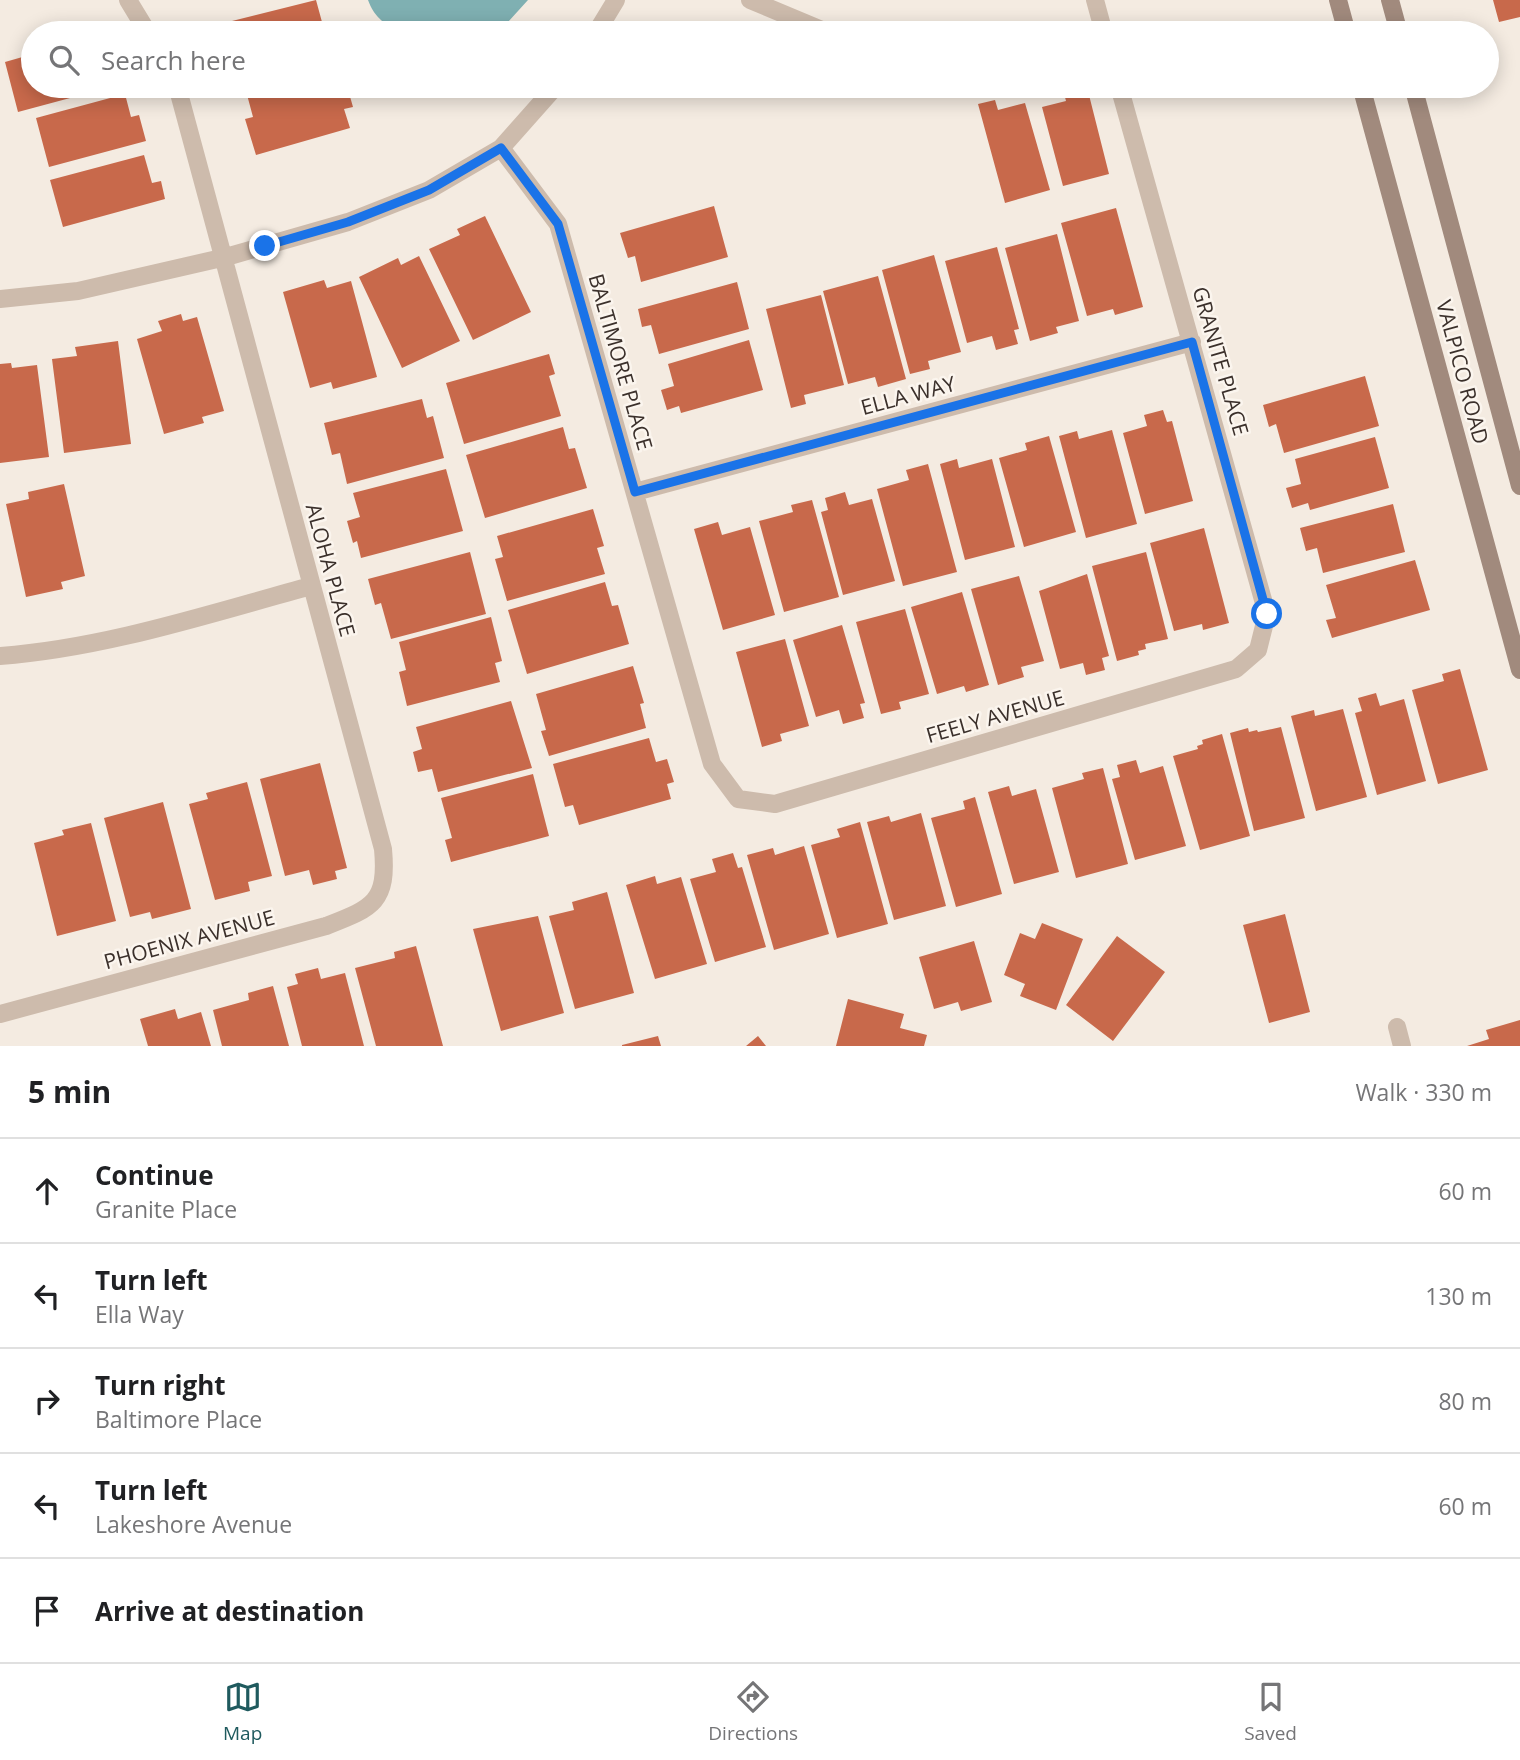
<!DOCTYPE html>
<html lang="en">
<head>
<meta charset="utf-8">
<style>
	:root { --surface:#fff; --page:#f6f6f6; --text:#202124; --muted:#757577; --line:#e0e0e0; --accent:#1f5a5e }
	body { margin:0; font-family:"Open Sans",sans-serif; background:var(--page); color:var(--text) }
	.stop { position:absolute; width:21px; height:21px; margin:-16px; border:5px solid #1a73e8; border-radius:50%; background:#fff }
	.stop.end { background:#1a73e8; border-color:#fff; box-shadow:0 2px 7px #0008 }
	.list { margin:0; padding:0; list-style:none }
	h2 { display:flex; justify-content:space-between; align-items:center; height:91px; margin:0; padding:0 28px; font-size:30px }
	h2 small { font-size:23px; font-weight:400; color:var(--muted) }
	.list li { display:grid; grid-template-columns:46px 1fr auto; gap:21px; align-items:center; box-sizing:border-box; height:105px; padding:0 28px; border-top:2px solid var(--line) }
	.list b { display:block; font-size:26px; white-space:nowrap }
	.list p { margin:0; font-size:23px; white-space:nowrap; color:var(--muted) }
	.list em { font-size:23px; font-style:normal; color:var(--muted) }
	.icon { flex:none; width:38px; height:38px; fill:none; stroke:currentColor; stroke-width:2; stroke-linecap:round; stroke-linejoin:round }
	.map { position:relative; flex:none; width:1520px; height:1046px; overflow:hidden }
	.search { position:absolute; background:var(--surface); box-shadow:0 4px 18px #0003; left:21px; right:21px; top:21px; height:77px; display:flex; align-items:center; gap:18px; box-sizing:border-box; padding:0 24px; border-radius:38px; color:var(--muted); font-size:26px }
	.sheet { height:616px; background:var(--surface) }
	nav { display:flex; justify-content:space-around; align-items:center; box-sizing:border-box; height:98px; border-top:2px solid var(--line); background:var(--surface); font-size:19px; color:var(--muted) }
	nav a { display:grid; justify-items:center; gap:4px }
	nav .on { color:var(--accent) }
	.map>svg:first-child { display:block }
	.water { fill:#7fb0b2 }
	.building { fill:#c8694b }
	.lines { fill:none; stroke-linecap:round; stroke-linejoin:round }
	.street { stroke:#cdbbac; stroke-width:18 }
	.secondary { stroke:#a18a7d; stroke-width:18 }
	.route { stroke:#1a73e8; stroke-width:9 }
	.labels { text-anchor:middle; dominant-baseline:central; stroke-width:5; stroke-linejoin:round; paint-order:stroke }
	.street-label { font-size:21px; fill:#3b302b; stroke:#fbf5ee }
</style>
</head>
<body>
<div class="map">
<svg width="1520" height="1046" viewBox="0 0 1520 1046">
	<rect width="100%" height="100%" fill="#f4ebe1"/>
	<path class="water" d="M368 0H528L498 33H393C382 18 375 19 368 0Z"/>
	<path class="building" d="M316 0 325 33H218L216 25Z
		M1493 0H1520V17L1499 22Z
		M33 54V86L111 87 18 112 5 62Z
		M265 86H347L353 107 344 109 350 128 256 155 245 119 253 117 246 91Z
		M1062 86H1075L1079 98 1089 95 1109 174 1063 186 1042 107 1066 101Z
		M125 94 131 117 139 115 146 141 49 167 36 118Z
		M995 100 998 110 1025 103 1050 190 1005 203 978 104Z
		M144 155 152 183 161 181 165 199 63 227 50 180Z
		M714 206 728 257 641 282 635 256 628 258 620 233Z
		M1116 208 1143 307 1115 315 1113 309 1087 316 1061 223Z
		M485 216 531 312 473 340 429 249 460 235 457 229Z
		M1057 234 1079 321 1056 327 1058 333 1030 341 1005 248Z
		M997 247 1019 329 1014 330 1018 344 996 350 992 336 967 343 945 261Z
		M934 255 961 352 928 361 930 369 910 374 882 270Z
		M419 256 460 341 402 368 359 277 398 258 401 265Z
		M878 276 906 379 878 387 875 377 848 384 823 291Z
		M324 280 327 288 351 281 377 377 333 389 331 382 310 388 283 292Z
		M737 282 749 329 659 354 651 325 642 327 638 309Z
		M821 295 844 385 804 395 806 404 791 408 766 309Z
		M181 314 183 321 197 317 224 411 202 417 204 423 164 434 137 339 162 331 158 321Z
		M749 340 763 390 681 413 679 406 667 410 661 390 674 386 668 364Z
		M118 341 131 444 64 453 52 359 77 356 75 347Z
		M549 354 555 374 549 376 561 416 464 444 446 383Z
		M11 363 12 368 37 365 49 457 0 463V364Z
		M1365 376 1379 426 1284 453 1276 424 1269 427 1263 405Z
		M422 399 427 418 433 416 444 458 347 484 340 453 332 455 324 423Z
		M1163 410 1167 422 1172 421 1193 501 1145 514 1123 433 1147 426 1144 415Z
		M563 427 569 449 575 448 587 488 485 518 466 455Z
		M1112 430 1137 524 1086 538 1059 436 1077 431 1079 439Z
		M1049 436 1076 532 1024 547 999 458 1027 450 1025 443Z
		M1375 437 1389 488 1310 510 1308 503 1292 508 1286 488 1301 484 1295 459Z
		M957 459 959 468 992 459 1015 547 965 560 940 464Z
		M928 464 957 572 903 586 877 489 909 480 906 470Z
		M446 469 463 531 361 558 357 541 353 543 347 521 360 517 353 493Z
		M64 484 85 576 61 582 63 589 26 597 6 504 29 499 28 492Z
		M845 492 849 505 872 499 895 581 843 595 821 512 828 510 825 498Z
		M812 500 839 597 784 612 759 521 793 512 791 505Z
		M1393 504 1405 552 1323 573 1317 548 1306 551 1300 528Z
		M593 509 604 546 597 548 605 574 507 601 495 559 503 557 497 536Z
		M718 522 722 535 750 527 775 615 723 630 694 529Z
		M1204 528 1229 623 1203 630 1202 624 1174 631 1150 543Z
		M470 552 486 614 391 639 381 603 375 605 368 579Z
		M1146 552 1168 639 1145 644 1146 649 1138 651 1139 655 1117 661 1092 566Z
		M1415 560 1430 610 1332 638 1326 620 1336 618 1326 585Z
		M1087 574 1109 656 1102 658 1105 670 1086 675 1083 663 1060 669 1039 591Z
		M1019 576 1044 661 1021 667 1024 677 998 685 971 589Z
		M605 582 612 606 618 605 629 644 527 674 508 610Z
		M962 592 989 685 966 692 964 686 937 694 911 607Z
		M905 609 929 694 899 702 901 709 881 714 856 622Z
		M491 617 502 661 495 663 500 682 407 706 399 672 406 670 399 642Z
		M842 625 865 703 860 704 864 718 843 724 839 710 816 717 793 640Z
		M785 639 809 726 780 734 782 741 762 747 736 652Z
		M633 666 644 703 640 704 646 728 549 756 541 731 546 730 536 694Z
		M1460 669 1488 770 1438 784 1412 690 1444 681 1442 674Z
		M1376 693 1380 706 1404 699 1426 781 1377 795 1355 713 1362 711 1358 698Z
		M511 701 532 768 438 792 432 769 418 772 413 752 422 749 416 727Z
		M1343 709 1367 797 1316 811 1291 716 1314 710 1315 716Z
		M1281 727 1305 818 1254 831 1230 733 1248 728 1249 732 1257 730 1258 732Z
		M1222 734 1250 836 1200 850 1173 756 1198 749 1197 746 1203 744 1202 740Z
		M649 738 656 762 667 759 674 782 667 784 671 799 579 825 573 805 565 807 553 764Z
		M1136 760 1140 773 1163 766 1186 846 1135 860 1112 779 1120 777 1117 765Z
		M320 763 347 868 335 871 337 879 313 885 309 870 285 876 260 779Z
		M1103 768 1128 864 1076 878 1052 788 1084 779 1082 773Z
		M533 774 549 836 451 862 445 840 452 838 441 798Z
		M247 782 272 876 248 882 250 891 215 900 189 804 208 799 206 793Z
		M1009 786 1012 796 1036 789 1059 872 1014 884 988 792Z
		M975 797 1002 894 956 907 931 818 965 809 963 801Z
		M163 802 191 909 152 919 150 912 130 917 104 818Z
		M921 813 946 906 894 920 867 822 889 816 891 822Z
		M860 822 888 924 837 938 811 845 840 837 837 829Z
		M91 823 116 921 57 936 34 843 64 835 62 830Z
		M804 846 829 934 774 950 747 855 773 848 775 855Z
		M733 853 738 868 742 867 766 947 715 962 690 879 716 872 712 859Z
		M655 876 657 884 681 877 707 964 655 979 626 885Z
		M607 892 634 993 575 1009 549 916 574 910 572 902Z
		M1285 914 1310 1012 1269 1023 1243 925Z
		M538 916 564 1013 501 1031 473 929Z
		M1042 923 1083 939 1056 1010 1020 996 1025 984 1004 975 1020 933 1035 939Z
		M1117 936 1165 972 1113 1041 1066 1005Z
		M974 941 992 1002 961 1011 958 1002 934 1009 919 957Z
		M416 946 443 1046H376L355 968 395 958 394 952Z
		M318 968 321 979 345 973 364 1046H302L287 987 298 984 295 974Z
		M273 986 289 1046H222L213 1010 249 1000 248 993Z
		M848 999 904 1014 900 1028 927 1035 924 1046H836Z
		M175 1009 178 1019 201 1012 211 1046H148L140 1019Z
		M1520 1020V1046H1467L1489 1039 1486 1030Z
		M658 1036 661 1046H622V1045Z
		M758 1036 766 1046H746Z"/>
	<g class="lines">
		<path class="street" d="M128 0 148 33
			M750 0 829 33
			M1095 0 1104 33
			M596 33 616 0
			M1083 33 1102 28
			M501 148 558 224 712 764 738 799 775 804 1236 669 1258 650 1267 614 1119 86
			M0 299 78 291 226 257 348 222 429 190 501 148 556 86
			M635 492 1192 342
			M0 656C106 648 208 614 311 586
			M0 1014 326 926C372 908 388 903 383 849L177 86
			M1397 1027 1402 1046"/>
		<path class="secondary" d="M1338 0 1347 33
			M1390 0 1399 33
			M1361 86 1520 670
			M1413 86 1520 486"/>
	</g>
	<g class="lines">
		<path class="route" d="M265 246 348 222 429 190 501 148 558 224 635 492 1192 342 1267 614"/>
	</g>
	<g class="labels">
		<g class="street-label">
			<text transform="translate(1221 361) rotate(74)">GRANITE PLACE</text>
			<text transform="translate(621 362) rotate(74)">BALTIMORE PLACE</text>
			<text transform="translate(1463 372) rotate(75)">VALPICO ROAD</text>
			<text transform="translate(908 395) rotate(-15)">ELLA WAY</text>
			<text transform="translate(331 570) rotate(75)">ALOHA PLACE</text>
			<text transform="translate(995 716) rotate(-16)">FEELY AVENUE</text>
			<text transform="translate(189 939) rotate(-15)">PHOENIX AVENUE</text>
		</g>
	</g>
</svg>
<div class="stop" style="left:1267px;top:614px"></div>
<div class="stop end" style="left:265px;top:246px"></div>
<div class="search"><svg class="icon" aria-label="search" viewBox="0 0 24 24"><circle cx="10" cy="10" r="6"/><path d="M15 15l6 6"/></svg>Search here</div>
</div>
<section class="sheet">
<h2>5 min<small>Walk · 330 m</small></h2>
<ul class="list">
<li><svg class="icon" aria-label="ahead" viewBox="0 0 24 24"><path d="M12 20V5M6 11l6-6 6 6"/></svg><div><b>Continue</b><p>Granite Place</p></div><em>60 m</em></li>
<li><svg class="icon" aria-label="left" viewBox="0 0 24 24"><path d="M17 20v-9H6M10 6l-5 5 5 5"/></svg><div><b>Turn left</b><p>Ella Way</p></div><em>130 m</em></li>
<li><svg class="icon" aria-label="right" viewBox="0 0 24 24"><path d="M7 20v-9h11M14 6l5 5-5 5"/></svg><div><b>Turn right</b><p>Baltimore Place</p></div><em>80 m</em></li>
<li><svg class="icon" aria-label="left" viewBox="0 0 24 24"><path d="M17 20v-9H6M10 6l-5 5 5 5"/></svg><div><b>Turn left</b><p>Lakeshore Avenue</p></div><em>60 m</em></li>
<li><svg class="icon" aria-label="arrive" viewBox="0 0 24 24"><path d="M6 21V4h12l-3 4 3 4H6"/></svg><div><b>Arrive at destination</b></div></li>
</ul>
</section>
<nav>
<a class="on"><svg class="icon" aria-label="map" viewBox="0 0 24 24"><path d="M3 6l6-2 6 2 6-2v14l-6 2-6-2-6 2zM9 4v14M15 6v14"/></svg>Map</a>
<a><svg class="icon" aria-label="directions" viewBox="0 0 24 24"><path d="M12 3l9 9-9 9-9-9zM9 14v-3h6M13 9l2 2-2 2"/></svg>Directions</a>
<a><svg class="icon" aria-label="saved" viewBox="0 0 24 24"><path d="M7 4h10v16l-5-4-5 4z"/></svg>Saved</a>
</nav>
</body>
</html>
